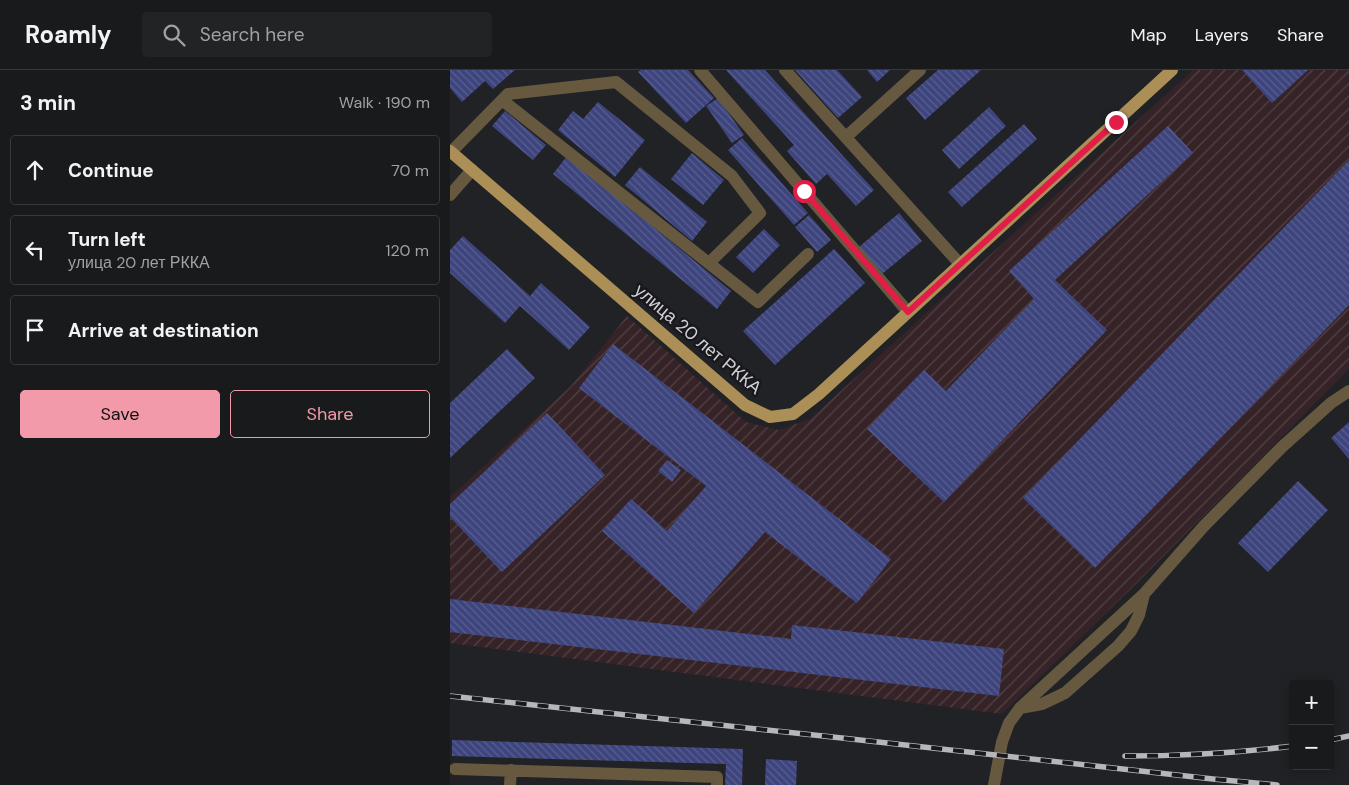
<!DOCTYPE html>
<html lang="en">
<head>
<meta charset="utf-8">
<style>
	:root { --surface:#191a1c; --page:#222325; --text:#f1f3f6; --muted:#9fa1a3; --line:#37383b; --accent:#f39aaa }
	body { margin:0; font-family:"DM Sans",sans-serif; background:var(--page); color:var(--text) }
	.controls { position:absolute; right:15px; bottom:15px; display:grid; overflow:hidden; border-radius:5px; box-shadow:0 2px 12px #0003 }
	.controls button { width:45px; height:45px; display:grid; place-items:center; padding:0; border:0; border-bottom:1px solid var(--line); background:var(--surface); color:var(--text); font:25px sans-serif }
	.stop { position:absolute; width:15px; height:15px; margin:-11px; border:4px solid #e11d48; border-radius:50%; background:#fff }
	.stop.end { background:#e11d48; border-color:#fff; box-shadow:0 1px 5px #0008 }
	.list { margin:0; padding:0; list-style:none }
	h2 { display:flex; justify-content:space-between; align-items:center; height:65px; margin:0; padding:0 20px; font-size:21px }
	h2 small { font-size:16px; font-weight:400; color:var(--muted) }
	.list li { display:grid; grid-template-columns:32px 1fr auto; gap:15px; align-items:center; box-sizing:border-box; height:70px; margin:0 10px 10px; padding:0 10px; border:1px solid var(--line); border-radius:5px }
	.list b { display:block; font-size:19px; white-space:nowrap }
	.list p { margin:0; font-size:16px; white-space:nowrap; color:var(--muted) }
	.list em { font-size:16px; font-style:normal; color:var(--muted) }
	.actions { display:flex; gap:10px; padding:15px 20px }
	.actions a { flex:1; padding:11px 0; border:1px solid var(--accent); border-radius:5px; text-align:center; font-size:18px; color:var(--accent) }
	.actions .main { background:var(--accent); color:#111 }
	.icon { flex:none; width:28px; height:28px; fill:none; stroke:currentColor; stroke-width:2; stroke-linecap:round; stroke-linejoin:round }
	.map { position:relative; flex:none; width:899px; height:715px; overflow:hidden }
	header { display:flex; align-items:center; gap:30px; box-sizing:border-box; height:70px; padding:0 25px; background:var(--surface); border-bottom:1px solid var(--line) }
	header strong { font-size:24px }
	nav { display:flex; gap:28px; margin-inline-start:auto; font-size:18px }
	.search { width:350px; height:45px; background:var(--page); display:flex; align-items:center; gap:12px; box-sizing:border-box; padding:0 18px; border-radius:5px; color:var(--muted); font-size:19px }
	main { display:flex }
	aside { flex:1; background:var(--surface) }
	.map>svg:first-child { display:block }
	.industrial { fill:url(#industrial-furrows) }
	.building { fill:url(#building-back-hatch) }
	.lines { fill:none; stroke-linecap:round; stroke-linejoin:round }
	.minor { stroke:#66593f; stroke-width:12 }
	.major { stroke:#ab8f57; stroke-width:12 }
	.rail-casing { stroke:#b6b7ba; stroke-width:5.5 }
	.rail { stroke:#18181d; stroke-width:4; stroke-dasharray:11; stroke-linecap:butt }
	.route { stroke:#e11d48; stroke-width:6 }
	.labels { text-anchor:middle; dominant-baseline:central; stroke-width:5; stroke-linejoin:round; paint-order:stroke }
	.street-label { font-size:18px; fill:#d1d2d5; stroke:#18181d }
</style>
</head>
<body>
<header>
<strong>Roamly</strong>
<div class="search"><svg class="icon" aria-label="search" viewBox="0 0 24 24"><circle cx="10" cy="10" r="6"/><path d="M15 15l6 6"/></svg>Search here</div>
<nav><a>Map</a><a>Layers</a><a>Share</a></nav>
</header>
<main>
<aside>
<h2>3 min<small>Walk · 190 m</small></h2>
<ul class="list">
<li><svg class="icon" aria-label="ahead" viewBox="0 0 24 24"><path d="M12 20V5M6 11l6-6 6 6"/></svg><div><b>Continue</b></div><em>70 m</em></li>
<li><svg class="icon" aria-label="left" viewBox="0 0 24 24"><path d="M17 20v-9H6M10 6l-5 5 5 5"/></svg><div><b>Turn left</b><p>улица 20 лет РККА</p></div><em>120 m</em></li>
<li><svg class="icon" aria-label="arrive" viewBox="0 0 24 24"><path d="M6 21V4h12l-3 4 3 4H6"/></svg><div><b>Arrive at destination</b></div></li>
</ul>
<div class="actions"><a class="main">Save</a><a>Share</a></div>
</aside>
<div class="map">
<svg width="899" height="715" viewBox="0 0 899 715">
	<defs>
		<pattern id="industrial-furrows" width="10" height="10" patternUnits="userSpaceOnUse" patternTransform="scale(1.25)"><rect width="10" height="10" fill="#362327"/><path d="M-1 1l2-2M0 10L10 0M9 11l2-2" fill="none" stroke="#524245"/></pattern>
		<pattern id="building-back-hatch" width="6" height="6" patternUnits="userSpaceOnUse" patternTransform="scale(1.25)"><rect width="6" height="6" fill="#3e457e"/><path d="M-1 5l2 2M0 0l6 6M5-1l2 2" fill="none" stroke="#595f8f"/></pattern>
	</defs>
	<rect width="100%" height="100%" fill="#212226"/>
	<path class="industrial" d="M743 0H899V299L687 513 552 644 0 573V427L121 316 177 246 296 352 329 360 360 349Z"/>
	<path class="building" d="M0 0H65L43 19 35 11 12 32 0 18Z
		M191 0H238L264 28 236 53 188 2Z
		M276 0H315L424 120 406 136 377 104 366 114 337 81 344 75Z
		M345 0H387L412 27 388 48Z
		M417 0H440L427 12Z
		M488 0H531L475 50 456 28Z
		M792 0H858L822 33Z
		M268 28 294 65 282 73 256 36Z
		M148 32 195 70 165 107 108 60 123 41 133 49Z
		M539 37 556 56 509 99 492 80Z
		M55 41 96 75 83 90 42 56Z
		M574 54 587 69 512 137 498 122Z
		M718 56 743 83 605 210 657 260 494 432 417 359 474 300 496 321 584 229 559 201Z
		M292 68 358 143 344 155 278 80Z
		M242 83 274 110 253 135 221 109Z
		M117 86 281 221 267 239 103 104Z
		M899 90V235L645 498 573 428Z
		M190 97 257 152 242 171 175 115Z
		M449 143 472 171 432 204 409 177Z
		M359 145 381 170 367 182 345 157Z
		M314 159 330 175 303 203 286 187Z
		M13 166 80 226 91 213 140 257 119 280 70 236 55 253 0 203V180Z
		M384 179 415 213 325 295 293 261Z
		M163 274 441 489 407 533 315 462 244 543 152 461 181 429 217 461 256 416 129 318Z
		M57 279 85 308 0 388V333Z
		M97 343 155 405 52 502 0 447V434Z
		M899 352V389L881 368Z
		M217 390 231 400 222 412 208 401Z
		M848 411 878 440 818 502 788 473Z
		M0 529 341 569 342 555 554 579 549 626 0 562Z
		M2 670 293 679 292 715H275L276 694 2 686Z
		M316 689 347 691 346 715H315Z"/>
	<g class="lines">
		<path class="minor" d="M250 0 458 242
			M335 0 510 194
			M52 30 308 232 358 184
			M396 67 470 0
			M1 82 58 24 166 12 282 106 310 143 259 193
			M0 125 22 100
			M570 638 592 634 615 623 668 576 681 561 689 545 694 524
			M5 699 267 707V715
			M60 715 61 700
			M544 715 552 672 559 653 570 638 694 524 754 456 832 377 881 333 899 321"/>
		<path class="major" d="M0 81 295 335 320 347 343 344 369 324 722 0"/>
		<g class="rail-casing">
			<path id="rail" d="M0 626 392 668 763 709 827 715
				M880 670 899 666
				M675 686C732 686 786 683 843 676"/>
		</g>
		<use href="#rail" class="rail"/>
	</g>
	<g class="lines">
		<path class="route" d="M354 121 458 242 666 52"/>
	</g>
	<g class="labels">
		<g class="street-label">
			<text transform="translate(248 269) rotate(40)">улица 20 лет РККА</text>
		</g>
	</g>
</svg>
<div class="controls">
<button>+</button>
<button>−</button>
</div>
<div class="stop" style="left:354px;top:121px"></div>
<div class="stop end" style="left:666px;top:52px"></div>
</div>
</main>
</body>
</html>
